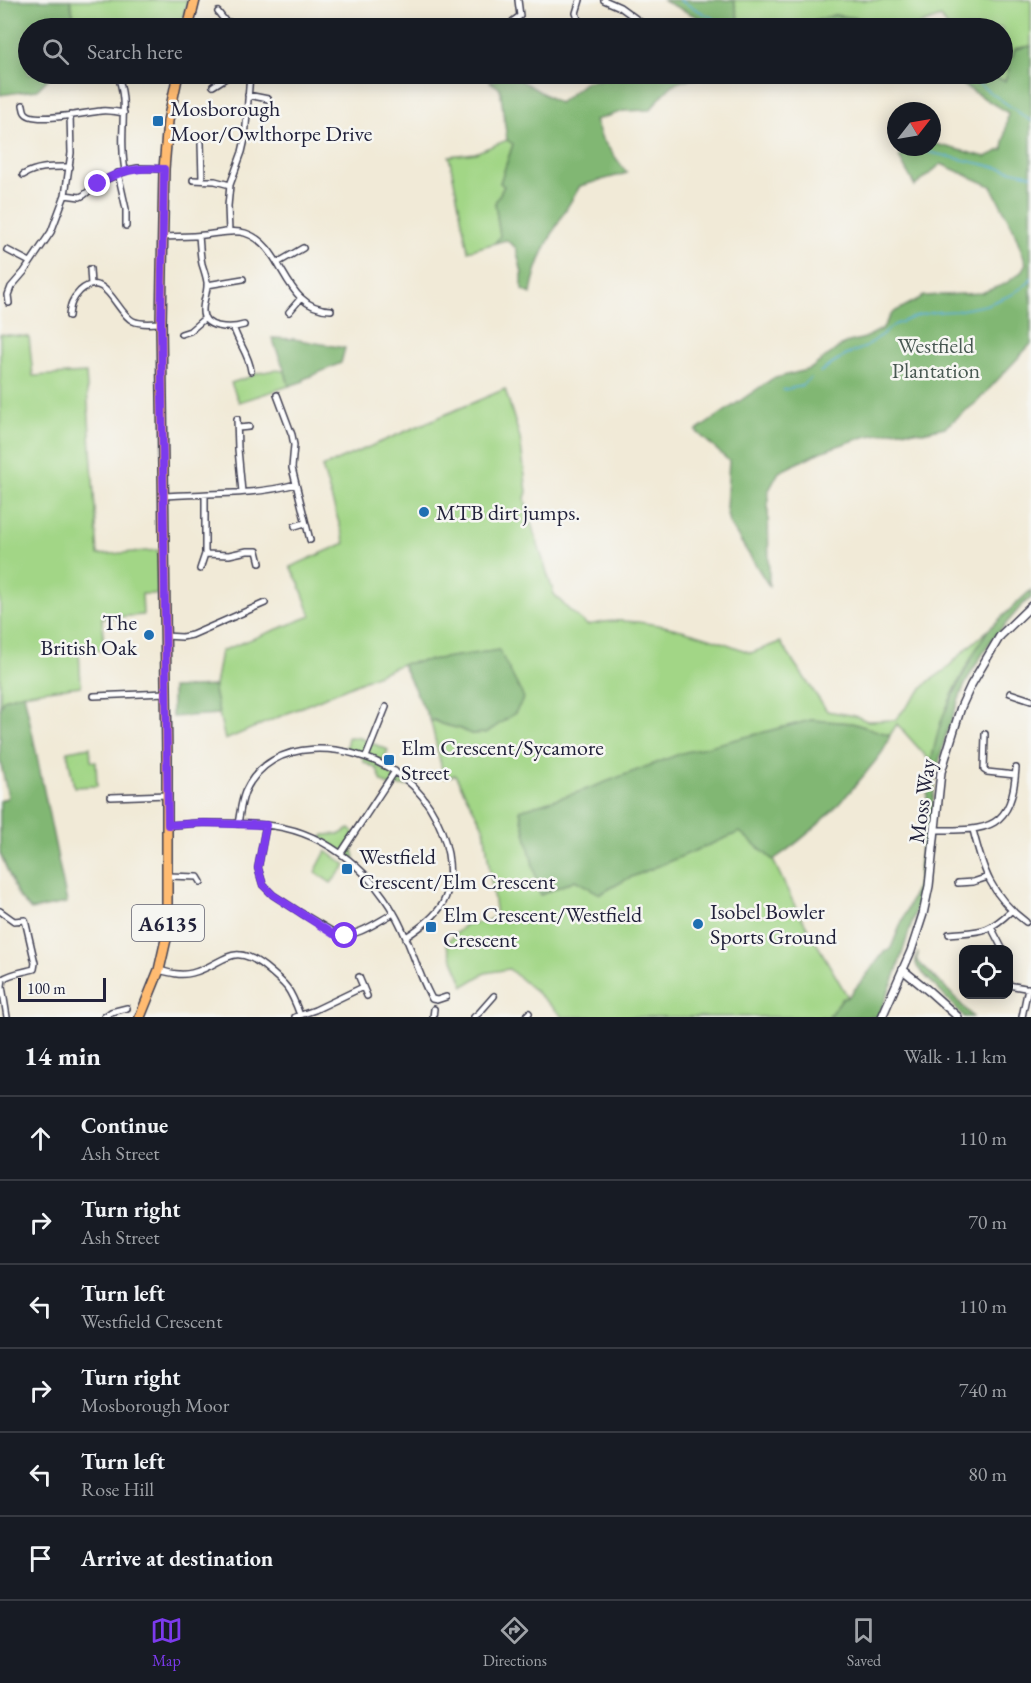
<!DOCTYPE html>
<html lang="en">
<head>
<meta charset="utf-8">
<style>
	:root { --surface:#171b24; --page:#20242c; --text:#f1f3f6; --muted:#9ea1a6; --line:#363941; --accent:#7c3aed }
	body { margin:0; font-family:"EB Garamond",serif; background:var(--page); color:var(--text) }
	.controls { position:absolute; right:18px; bottom:18px; display:grid; overflow:hidden; border-radius:12px; box-shadow:0 3px 15px #0003 }
	.controls button { width:54px; height:54px; display:grid; place-items:center; padding:0; border:0; border-bottom:2px solid var(--line); background:var(--surface); color:var(--text); font:30px sans-serif }
	.compass { position:absolute; left:887px; top:102px; width:54px; height:54px; border-radius:50%; background:var(--surface); box-shadow:0 3px 15px #0003; rotate:59deg }
	.scale { position:absolute; left:18px; bottom:15px; width:88px; box-sizing:border-box; padding-left:6px; border:3px solid #22223b; border-top:0; font-size:16px; line-height:21px; white-space:nowrap; color:#22223b; -webkit-text-stroke:4px #f6f6f2; paint-order:stroke }
	.stop { position:absolute; width:18px; height:18px; margin:-14px; border:4px solid #7c3aed; border-radius:50%; background:#fff }
	.stop.end { background:#7c3aed; border-color:#fff; box-shadow:0 2px 6px #0008 }
	.list { margin:0; padding:0; list-style:none }
	h2 { display:flex; justify-content:space-between; align-items:center; height:78px; margin:0; padding:0 24px; font-size:26px }
	h2 small { font-size:20px; font-weight:400; color:var(--muted) }
	.list li { display:grid; grid-template-columns:39px 1fr auto; gap:18px; align-items:center; box-sizing:border-box; height:84px; padding:0 24px; border-top:2px solid var(--line) }
	.list b { display:block; font-size:22px; white-space:nowrap }
	.list p { margin:0; font-size:20px; white-space:nowrap; color:var(--muted) }
	.list em { font-size:20px; font-style:normal; color:var(--muted) }
	.icon { flex:none; width:33px; height:33px; fill:none; stroke:currentColor; stroke-width:2; stroke-linecap:round; stroke-linejoin:round }
	.map { position:relative; flex:none; width:1031px; height:1017px; overflow:hidden }
	.search { position:absolute; background:var(--surface); box-shadow:0 3px 15px #0003; left:18px; right:18px; top:18px; height:66px; display:flex; align-items:center; gap:15px; box-sizing:border-box; padding:0 21px; border-radius:33px; color:var(--muted); font-size:22px }
	.sheet { height:582px; background:var(--surface) }
	nav { display:flex; justify-content:space-around; align-items:center; box-sizing:border-box; height:84px; border-top:2px solid var(--line); background:var(--surface); font-size:16px; color:var(--muted) }
	nav a { display:grid; justify-items:center; gap:3px }
	nav .on { color:var(--accent) }
	.map>svg:first-child { display:block }
	.green { fill:#a2d686; stroke:#627c60; stroke-width:1.5 }
	.forest { fill:#81b773; stroke:#526c57; stroke-width:1.5 }
	.lines { fill:none; stroke-linecap:round; stroke-linejoin:round }
	.stream { stroke:#5dafd8; stroke-width:1.5 }
	.minor-casing { stroke:#414052; stroke-width:8 }
	.tertiary-casing { stroke:#414052; stroke-width:10 }
	.primary-casing { stroke:#414052; stroke-width:12 }
	.minor { stroke:#fff; stroke-width:5 }
	.tertiary { stroke:#fff; stroke-width:7 }
	.primary { stroke:#ffbb71; stroke-width:9 }
	.route { stroke:#7c3aed; stroke-width:8 }
	.poi-dot { fill:#1f6fb2; stroke:#f6f6f2; stroke-width:2 }
	.labels { text-anchor:middle; dominant-baseline:central; stroke-width:5; stroke-linejoin:round; paint-order:stroke }
	.shield { fill:#f6f6f2; stroke:#626272; stroke-width:1.5 }
	.shield-label { font-size:21px; font-weight:bold; fill:#22223b }
	.poi-label { font-size:22px; fill:#22223b; stroke:#f6f6f2; text-anchor:start }
	.park-label { font-size:22px; fill:#485852; stroke:#f6f6f2 }
	.street-label { font-size:22px; fill:#22223b; stroke:#f6f6f2 }
</style>
</head>
<body>
<div class="map">
<svg width="1031" height="1017" viewBox="0 0 1031 1017">
	<rect width="100%" height="100%" fill="#f6f6f2"/>
	<filter id="ink" filterUnits="userSpaceOnUse"><feTurbulence type="fractalNoise" baseFrequency=".0167" numOctaves="2"/><feDisplacementMap in="SourceGraphic" scale="12" xChannelSelector="R" yChannelSelector="G"/><feConvolveMatrix kernelMatrix="1 2 1 2 8 2 1 2 1" color-interpolation-filters="sRGB"/></filter>
	<filter id="wash" filterUnits="userSpaceOnUse"><feTurbulence type="fractalNoise" baseFrequency=".008" numOctaves="4" result="noise"/><feDisplacementMap in="SourceGraphic" scale="24" xChannelSelector="R" yChannelSelector="G"/><feGaussianBlur stdDeviation="1.35" result="paint"/><feColorMatrix in="noise" values="0 0 0 0 0 0 0 0 0 0 0 0 0 0 0 0 0 1.4 0 .05"/><feComposite in="paint" operator="in"/></filter>
	<g filter="url(#wash)">
		<rect width="100%" height="100%" fill="#f1ead7"/>
		<path class="green" d="M70 0H188L180 28H76Z
			M734 0H1031V46L1015 49 1005 81 986 74H1002V28H948L941 17 910 28 834 15 798 26 739 21Z
			M507 140 513 144 500 183 504 186 495 203 500 237 495 243 468 251 449 156 475 153Z
			M0 334 29 337 33 376 86 373 98 555 158 550 159 594H142L143 615 102 618 104 650 79 651 81 686C55 689 30 691 4 699L0 707Z
			M274 370 285 371 289 386 239 402 231 383 252 376 254 374Z
			M505 389 520 438 527 492 525 498 528 514 554 594 567 608 587 625C599 623 612 620 624 621 667 623 711 637 751 653L780 642 827 711 856 716 867 721 895 720 928 682 945 670 964 651 988 630C971 657 954 687 943 717 937 731 935 747 931 762L897 724 890 735 852 723 811 720 754 736 520 811 541 895 575 880 601 894 626 879 740 832 773 860 796 908 848 997 842 999 828 1017H563L535 991 509 969 485 973 464 986 446 943 466 924 487 921 496 916 484 828 455 775 444 778 431 722 434 720 441 724 461 729 471 734 486 733 515 713 499 650 402 664 225 740 214 691 221 651 311 616 299 583 290 567 345 543 322 467Z
			M348 737 360 738 388 750 380 767 408 786H390L382 782 377 769 364 762 361 753 346 748Z
			M90 747 91 761 96 762 97 786 74 787 67 751Z
			M350 829 357 835 352 846 355 858H352L322 838 324 835 340 834Z
			M326 851 346 865 331 883 315 872Z"/>
		<path class="forest" d="M0 0H70L76 28H28V74H48L49 78 37 90 0 95Z
			M662 0H734L739 21 798 26 834 15 865 19 907 28H720Z
			M1031 46V344L977 402 945 427 923 432 899 430 864 437 820 452 779 472 768 492 769 586 729 523 726 508 729 461 696 431 772 379 810 369 845 343 865 338 882 329 892 313 924 296 981 293 1005 284 1021 272 1026 263 1013 228 991 186 941 164 915 186 899 157 915 147H932V143L986 157 1003 149 1008 113 945 74H986L1005 81 1015 49Z
			M498 74H510L559 103 587 81 668 74H734C716 80 688 75 673 85 665 91 657 102 650 110L624 111 595 120 602 139 627 173 580 186C561 218 535 257 531 294L522 290V273L516 248 506 240 495 243 500 236 495 203 504 186 500 183 513 144 507 140 500 88 490 82 498 79Z
			M272 338 294 339 345 348 341 363 304 379V381L289 386 285 371Z
			M1031 590V598L1023 604 991 641 972 671 962 691 946 735 936 775 923 887 895 976 878 1017H828L842 999 848 997 865 977 885 951 890 950 918 883 922 838 931 762 938 732 943 716 975 651 988 630Z
			M499 650 524 698 515 713 486 733 471 734 461 729 441 724 434 720 431 722 402 664Z
			M215 686 214 691 219 714 172 717V688Z
			M24 693 67 903 31 910 18 896 0 853V801L8 797 0 760V707L4 699Z
			M811 720 852 723 890 735C886 751 875 761 865 774 837 808 810 835 773 860L740 832 627 879 600 894 575 880 540 895 520 810 582 791 682 753Z
			M918 952 917 959 919 963 945 987 973 1017H964L918 968C914 963 916 957 918 952Z"/>
		<g class="lines">
			<path class="stream" d="M679 0 731 28H748
				M805 28 835 21 875 28
				M964 74 1031 121
				M928 152 1031 175
				M820 372 848 354 866 347 894 325 919 315 935 312 956 311 986 305 1011 295 1027 284 1031 278
				M783 390 801 386 811 378"/>
		</g>
	</g>
	<g filter="url(#ink)">
		<g class="lines">
			<g class="minor-casing">
				<path id="minor" d="M580 0 576 13 581 28
					M604 0 620 7 646 26 654 28
					M218 12 225 21 243 26V28
					M513 21 520 16 518 0
					M117 74C128 99 121 125 123 151 123 158 124 164 125 171
					M213 86 229 76 251 75
					M248 95 268 99
					M23 105C24 110 24 114 30 116 45 121 84 113 101 111 108 110 117 112 124 113
					M201 143 202 179
					M118 173 126 209V226
					M23 175C38 166 53 167 70 167
					M193 180 215 181 230 185
					M65 195 80 197 84 195 100 182 128 170 138 168 164 169
					M229 232 228 206 230 185 242 152 245 139 250 74
					M199 236C200 245 200 255 202 264 204 270 206 276 207 282 208 292 203 300 203 310 202 329 231 329 244 325
					M162 237C176 236 190 237 204 235 217 234 232 229 245 233 286 246 282 309 331 310
					M7 250 30 262
					M277 263 303 248
					M90 269 91 285
					M207 285 243 279
					M9 303 8 295 11 287 24 272 51 232 65 195 71 153 70 115
					M289 312 301 298
					M69 316C70 305 72 299 80 291 106 268 116 313 133 321 141 325 152 323 161 323
					M234 329C239 344 249 355 251 371
					M181 334 190 331 205 318
					M277 395 292 435 294 445 292 468 296 484
					M237 419 238 449 242 492
					M238 428 249 427
					M162 496C207 493 252 496 296 484L310 540
					M295 526 305 523
					M205 554 229 555 247 551H257L260 563
					M200 569 205 554V495
					M165 636 182 637 192 635 265 603
					M1010 693 1031 700
					M94 696 166 693
					M985 734 984 770 987 772 1015 775
					M366 757 386 707
					M111 797 168 795
					M238 824C240 813 241 802 245 792 271 734 350 743 394 771 423 789 442 821 448 854 455 898 441 914 406 937
					M168 825C180 825 192 823 204 823 224 823 244 823 264 825 320 829 368 867 395 915 410 941 417 972 432 999L437 1000 446 997
					M266 825 258 868 263 885 273 895 301 913 338 935C358 937 377 922 394 913
					M935 830C989 831 1012 829 1016 768
					M973 830C983 870 991 896 1026 922
					M341 853 395 771
					M168 876 198 877 201 882
					M958 883 973 882 988 877
					M0 911 14 921 25 920 35 963 34 969C24 972 11 973 3 979L2 986 7 1017
					M991 927 1003 950
					M949 934C981 931 987 934 1011 911
					M159 970C170 973 181 976 192 973 224 965 231 940 265 967 287 985 290 988 300 1015
					M359 977 367 996
					M1008 985 1031 989
					M104 1017 111 1012 127 1008
					M295 1017 315 1010 363 987
					M433 1017 434 1009
					M474 1017 479 1013 494 996
					M525 1017 529 1013
					M1022 1017 1028 988"/>
			</g>
			<g class="tertiary-casing">
				<path id="tertiary" d="M903 970 930 992 958 1017
					M882 1017 911 951 923 914 929 886 941 772 961 707 971 685 1000 636 1031 606"/>
			</g>
			<g class="primary-casing">
				<path id="primary" d="M188 28 195 0
					M140 1017 159 970 167 935V758L161 323 164 169 168 121 178 74"/>
			</g>
			<use href="#minor" class="minor"/>
			<use href="#tertiary" class="tertiary"/>
			<use href="#primary" class="primary"/>
		</g>
	</g>
	<g class="lines" filter="url(#ink)">
		<path class="route" d="M98 184C119 170 140 167 164 169L161 322 168 825 203 823 266 825 258 868 263 885 273 895 333 934 345 936"/>
	</g>
	<g class="poi-dot">
		<rect x="152" y="115" width="12" height="12" rx="3"/>
		<circle cx="424" cy="512" r="6"/>
		<circle cx="149" cy="635" r="6"/>
		<rect x="383" y="754" width="12" height="12" rx="3"/>
		<rect x="341" y="863" width="12" height="12" rx="3"/>
		<circle cx="698" cy="924" r="6"/>
		<rect x="425" y="921" width="12" height="12" rx="3"/>
	</g>
	<g class="labels">
		<rect class="shield" x="132" y="905" width="72" height="36" rx="4.5"/>
		<g class="shield-label">
			<text x="168" y="923">A6135</text>
		</g>
		<g class="poi-label">
			<text x="170" y="108">Mosborough<tspan x="170" dy="25">Moor/Owlthorpe Drive</tspan></text>
			<text x="436" y="512">MTB dirt jumps.</text>
			<text x="137" y="622" text-anchor="end">The<tspan x="137" dy="25">British Oak</tspan></text>
			<text x="401" y="747">Elm Crescent/Sycamore<tspan x="401" dy="25">Street</tspan></text>
			<text x="359" y="856">Westfield<tspan x="359" dy="25">Crescent/Elm Crescent</tspan></text>
			<text x="710" y="911">Isobel Bowler<tspan x="710" dy="25">Sports Ground</tspan></text>
			<text x="443" y="914">Elm Crescent/Westfield<tspan x="443" dy="25">Crescent</tspan></text>
		</g>
		<g class="park-label">
			<text x="936" y="345">Westfield<tspan x="936" dy="25">Plantation</tspan></text>
		</g>
		<g class="street-label">
			<text transform="translate(922 801) rotate(-82)">Moss Way</text>
		</g>
	</g>
</svg>
<div class="controls">
<button><svg class="icon" aria-label="locate" viewBox="0 0 24 24"><circle cx="12" cy="12" r="6"/><path d="M12 2v4M12 18v4M2 12h4M18 12h4"/></svg></button>
</div>
<svg class="compass" viewBox="-18 -18 36 36"><path d="M0-13l5 13h-10z" fill="#e53935"/><path d="M0 13l5-13h-10z" fill="#9ea1a6"/></svg>
<div class="scale">100 m</div>
<div class="stop" style="left:345px;top:936px"></div>
<div class="stop end" style="left:98px;top:184px"></div>
<div class="search"><svg class="icon" aria-label="search" viewBox="0 0 24 24"><circle cx="10" cy="10" r="6"/><path d="M15 15l6 6"/></svg>Search here</div>
</div>
<section class="sheet">
<h2>14 min<small>Walk · 1.1 km</small></h2>
<ul class="list">
<li><svg class="icon" aria-label="ahead" viewBox="0 0 24 24"><path d="M12 20V5M6 11l6-6 6 6"/></svg><div><b>Continue</b><p>Ash Street</p></div><em>110 m</em></li>
<li><svg class="icon" aria-label="right" viewBox="0 0 24 24"><path d="M7 20v-9h11M14 6l5 5-5 5"/></svg><div><b>Turn right</b><p>Ash Street</p></div><em>70 m</em></li>
<li><svg class="icon" aria-label="left" viewBox="0 0 24 24"><path d="M17 20v-9H6M10 6l-5 5 5 5"/></svg><div><b>Turn left</b><p>Westfield Crescent</p></div><em>110 m</em></li>
<li><svg class="icon" aria-label="right" viewBox="0 0 24 24"><path d="M7 20v-9h11M14 6l5 5-5 5"/></svg><div><b>Turn right</b><p>Mosborough Moor</p></div><em>740 m</em></li>
<li><svg class="icon" aria-label="left" viewBox="0 0 24 24"><path d="M17 20v-9H6M10 6l-5 5 5 5"/></svg><div><b>Turn left</b><p>Rose Hill</p></div><em>80 m</em></li>
<li><svg class="icon" aria-label="arrive" viewBox="0 0 24 24"><path d="M6 21V4h12l-3 4 3 4H6"/></svg><div><b>Arrive at destination</b></div></li>
</ul>
</section>
<nav>
<a class="on"><svg class="icon" aria-label="map" viewBox="0 0 24 24"><path d="M3 6l6-2 6 2 6-2v14l-6 2-6-2-6 2zM9 4v14M15 6v14"/></svg>Map</a>
<a><svg class="icon" aria-label="directions" viewBox="0 0 24 24"><path d="M12 3l9 9-9 9-9-9zM9 14v-3h6M13 9l2 2-2 2"/></svg>Directions</a>
<a><svg class="icon" aria-label="saved" viewBox="0 0 24 24"><path d="M7 4h10v16l-5-4-5 4z"/></svg>Saved</a>
</nav>
</body>
</html>
